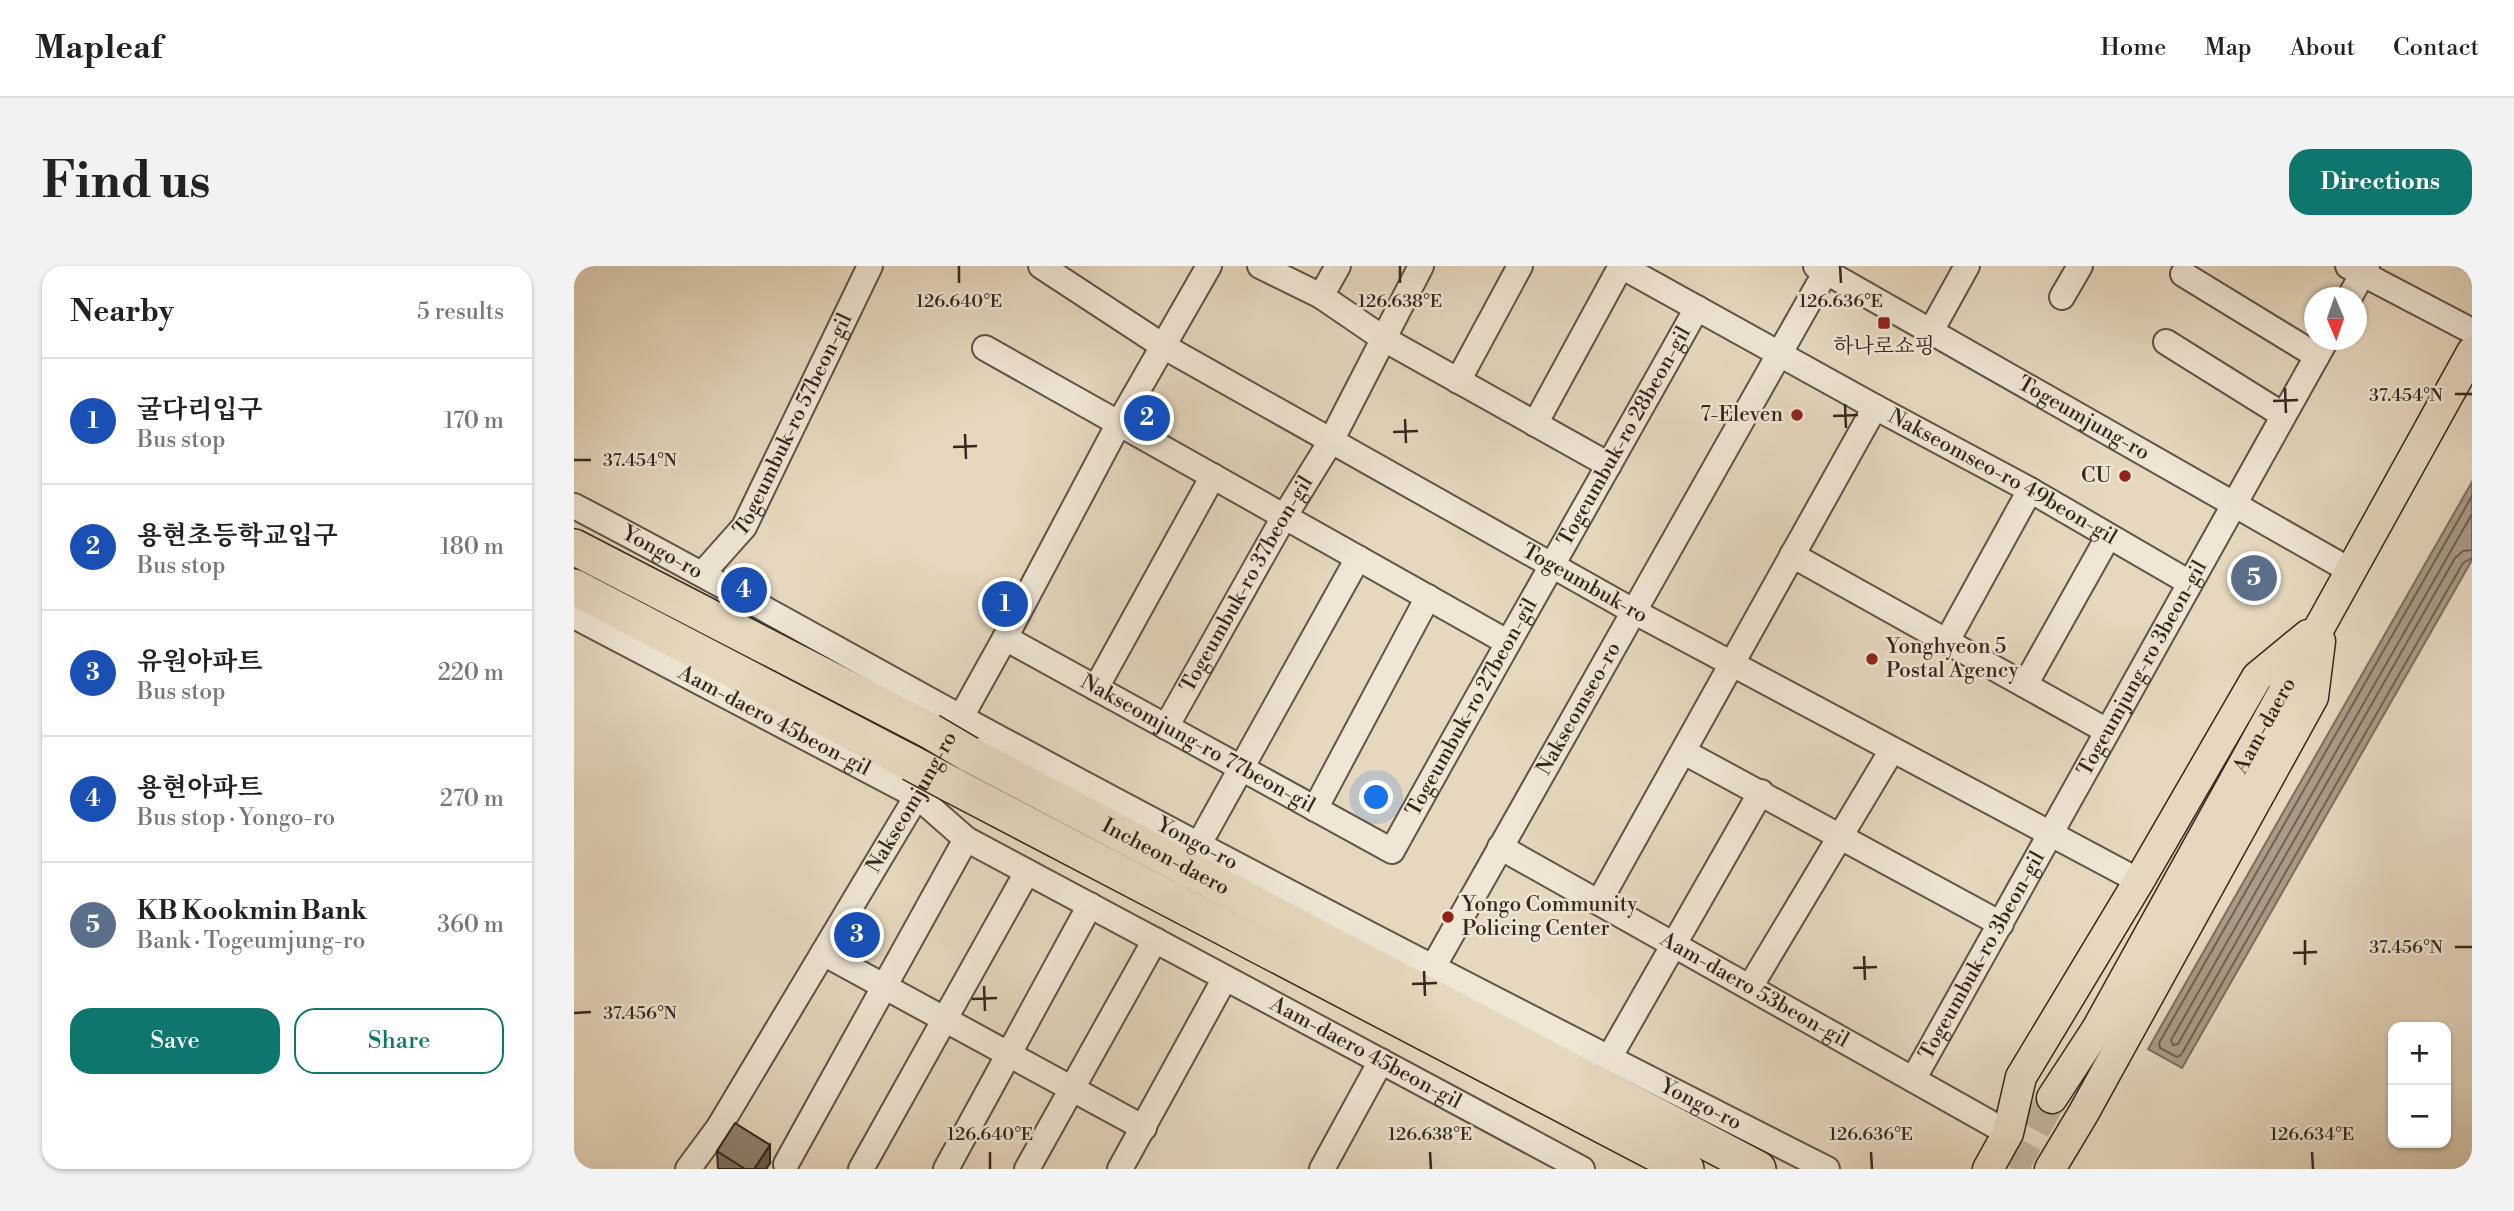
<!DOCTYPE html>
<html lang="en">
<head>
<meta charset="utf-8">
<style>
	:root { --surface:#fff; --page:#f2f2f2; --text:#222; --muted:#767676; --line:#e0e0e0; --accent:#0f766e }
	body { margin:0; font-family:"Libre Bodoni","Noto Serif KR",serif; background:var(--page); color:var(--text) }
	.controls { position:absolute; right:21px; bottom:21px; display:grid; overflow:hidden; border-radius:14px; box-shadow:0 2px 5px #0004 }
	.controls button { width:63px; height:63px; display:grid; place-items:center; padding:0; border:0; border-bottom:2px solid var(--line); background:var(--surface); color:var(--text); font:35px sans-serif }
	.compass { position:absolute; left:1730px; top:21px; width:63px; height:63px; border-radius:50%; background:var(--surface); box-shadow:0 2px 5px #0004; rotate:178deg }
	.you { position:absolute; left:803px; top:532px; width:24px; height:24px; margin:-18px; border:5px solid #fff; border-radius:50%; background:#1a73e8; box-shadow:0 0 0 10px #1a73e833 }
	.badge { display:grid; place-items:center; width:46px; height:46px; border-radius:50%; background:var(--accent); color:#fff; font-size:23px; font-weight:700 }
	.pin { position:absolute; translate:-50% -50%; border:4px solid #fff; box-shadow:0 2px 7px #0006 }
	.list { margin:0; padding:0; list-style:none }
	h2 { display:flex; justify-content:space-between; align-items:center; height:91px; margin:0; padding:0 28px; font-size:30px }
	h2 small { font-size:23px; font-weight:400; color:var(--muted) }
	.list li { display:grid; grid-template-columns:46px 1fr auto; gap:21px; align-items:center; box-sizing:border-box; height:126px; padding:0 28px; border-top:2px solid var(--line) }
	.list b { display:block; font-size:26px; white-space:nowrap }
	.list p { margin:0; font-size:23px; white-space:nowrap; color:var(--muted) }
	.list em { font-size:23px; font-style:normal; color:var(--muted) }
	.actions { display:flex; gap:14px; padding:21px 28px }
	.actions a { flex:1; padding:16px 0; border:2px solid var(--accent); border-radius:21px; text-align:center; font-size:24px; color:var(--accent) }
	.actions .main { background:var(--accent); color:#fff }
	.map { position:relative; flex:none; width:1898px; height:903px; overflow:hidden; border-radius:21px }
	header { display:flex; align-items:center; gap:42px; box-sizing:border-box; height:98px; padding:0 35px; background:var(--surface); border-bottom:2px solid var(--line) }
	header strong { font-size:33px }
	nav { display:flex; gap:38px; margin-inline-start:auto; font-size:24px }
	.intro { display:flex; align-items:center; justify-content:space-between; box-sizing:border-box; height:168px; padding:0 42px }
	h1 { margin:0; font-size:49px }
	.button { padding:18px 32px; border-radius:21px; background:var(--accent); color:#fff; font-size:24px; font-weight:700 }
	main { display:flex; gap:42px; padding:0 42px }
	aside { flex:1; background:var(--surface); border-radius:21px; box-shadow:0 2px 5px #0004 }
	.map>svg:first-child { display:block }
	.water { fill:#a99c88; stroke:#7a6d5e; stroke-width:2 }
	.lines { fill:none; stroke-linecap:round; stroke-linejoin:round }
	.shore { stroke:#6e6254; stroke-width:2 }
	.major-tunnel { stroke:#c2b59e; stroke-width:30; stroke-dasharray:30 15; stroke-linecap:butt }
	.minor-casing { stroke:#605347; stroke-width:28 }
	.major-casing { stroke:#33271f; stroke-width:33 }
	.highway-casing { stroke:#33271f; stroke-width:38 }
	.minor { stroke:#efe6d5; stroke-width:24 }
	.major { stroke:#e6d8be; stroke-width:30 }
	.highway { stroke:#e6d8be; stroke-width:35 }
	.highway-bridge-casing { stroke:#33271f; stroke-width:38; stroke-linecap:butt }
	.highway-bridge { stroke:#e6d8be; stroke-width:35 }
	.wall { fill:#7c7162; stroke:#33271f; stroke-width:2 }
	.shaded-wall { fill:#655c50; stroke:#33271f; stroke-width:2 }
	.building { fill:#908372; stroke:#33271f; stroke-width:2 }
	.ticks { fill:none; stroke:#33271f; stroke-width:2.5 }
	.poi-dot { fill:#8f2418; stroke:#efe6d5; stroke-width:2.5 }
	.labels { text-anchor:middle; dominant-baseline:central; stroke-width:5; stroke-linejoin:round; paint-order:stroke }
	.poi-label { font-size:21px; fill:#33271f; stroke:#efe6d5; text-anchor:end }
	.street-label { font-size:21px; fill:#33271f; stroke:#efe6d5 }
	.ticks-label { font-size:18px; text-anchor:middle; fill:#33271f; stroke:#efe6d5; stroke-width:5; stroke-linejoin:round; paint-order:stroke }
</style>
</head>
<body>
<header>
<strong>Mapleaf</strong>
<nav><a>Home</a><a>Map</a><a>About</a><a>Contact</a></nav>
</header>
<div class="intro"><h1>Find us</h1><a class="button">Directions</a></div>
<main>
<aside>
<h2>Nearby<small>5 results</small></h2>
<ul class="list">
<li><span class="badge" style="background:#1a4fb4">1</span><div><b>굴다리입구</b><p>Bus stop</p></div><em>170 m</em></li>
<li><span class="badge" style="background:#1a4fb4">2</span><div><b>용현초등학교입구</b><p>Bus stop</p></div><em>180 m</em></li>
<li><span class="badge" style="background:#1a4fb4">3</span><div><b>유원아파트</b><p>Bus stop</p></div><em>220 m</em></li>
<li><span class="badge" style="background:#1a4fb4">4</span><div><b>용현아파트</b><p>Bus stop · Yongo-ro</p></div><em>270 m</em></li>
<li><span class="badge" style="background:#5c6f8a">5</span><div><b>KB Kookmin Bank</b><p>Bank · Togeumjung-ro</p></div><em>360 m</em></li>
</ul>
<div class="actions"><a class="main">Save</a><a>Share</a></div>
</aside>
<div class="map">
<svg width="1898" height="903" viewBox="0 0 1898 903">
	<rect width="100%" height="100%" fill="#e6d8be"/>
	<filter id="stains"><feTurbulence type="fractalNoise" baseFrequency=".00286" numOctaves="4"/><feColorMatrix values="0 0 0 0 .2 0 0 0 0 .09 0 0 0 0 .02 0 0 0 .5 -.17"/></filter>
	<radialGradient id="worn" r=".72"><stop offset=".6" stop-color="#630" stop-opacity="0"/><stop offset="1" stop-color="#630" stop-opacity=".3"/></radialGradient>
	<path class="water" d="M1898 216V294L1608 802 1574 783Z"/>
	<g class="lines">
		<path class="shore" d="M1898 230 1585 777 1586 782 1603 791 1607 789 1889 297 1898 292
			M1898 248 1597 774 1599 779 1604 778 1881 292 1889 285 1898 284"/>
		<path class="major-tunnel" d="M1439 903 1478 832"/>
		<g class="minor-casing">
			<g id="minor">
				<path id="s1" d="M467 0 589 80 1059 345 1565 615"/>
				<path d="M686 0 747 30 810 73 1035 199"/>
				<path id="s2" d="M1047 0 1301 141 1456 224 1616 317"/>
				<path id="s3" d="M1242 0 1777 305"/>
				<path d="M1774 0 1898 65"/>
				<path d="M1609 8 1743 90"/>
				<path d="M747 30 764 0"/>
				<path d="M1488 31 1506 0"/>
				<path d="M1775 32 1793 0"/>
				<path d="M1357 65 1393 0"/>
				<path d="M1592 76 1709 149"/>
				<path d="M411 82 933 376"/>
				<path d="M884 115 946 0"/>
				<path d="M961 158 1047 0"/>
				<path id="s4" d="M0 240C131 308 258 381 388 452 673 607 963 756 1253 903"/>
				<path d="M1218 289 1533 465"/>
				<path id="s5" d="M129 307 170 261 296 0"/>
				<path id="s6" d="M0 350 343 530 392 573 1008 903"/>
				<path id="s7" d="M431 372 818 585C918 403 1022 223 1123 42"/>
				<path d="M1373 375 1456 224"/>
				<path d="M1451 419 1534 271"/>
				<path d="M522 422 639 210"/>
				<path id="s8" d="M592 461 710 251 757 175 847 0"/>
				<path d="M1110 486 1427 658"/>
				<path d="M741 543 854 331"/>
				<path d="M625 578 784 292"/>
				<path id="s9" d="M926 581 1434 867"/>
				<path d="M1025 636 1301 141"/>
				<path d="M249 687 570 862"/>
				<path id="s10" d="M858 703 1255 0"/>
				<path d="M1176 721 1318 484"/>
				<path d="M1035 792 1187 526"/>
				<path id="s11" d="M1340 812 1752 74"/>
				<path d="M212 898 392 573"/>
				<path id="s12" d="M114 903 145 861 343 530 431 372 545 157 635 0"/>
				<path d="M287 903 453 606"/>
				<path d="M372 903 516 639"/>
				<path d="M453 903 581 674"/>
				<path d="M546 903 651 712"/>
				<path d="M748 903 807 795"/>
			</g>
		</g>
		<g class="major-casing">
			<g id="major">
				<path id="s13" d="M1478 832 1523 763 1898 86"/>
				<path d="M1414 903 1434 867 1447 811 1565 615 1683 411 1734 369"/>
				<path d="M1476 903 1509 848 1739 431 1746 375"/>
			</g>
		</g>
		<g class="highway-casing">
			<g id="highway">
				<path d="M0 281 356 465"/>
				<path d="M0 321 337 497"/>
				<path id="s14" d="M395 488 1184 903"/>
				<path d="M378 519 1112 903"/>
			</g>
		</g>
		<use href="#minor" class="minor"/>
		<use href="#major" class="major"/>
		<use href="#highway" class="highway"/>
		<g class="highway-bridge-casing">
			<path id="highway-bridge" d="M356 465 395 488
				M337 497 378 519"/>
		</g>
		<use href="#highway-bridge" class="highway-bridge"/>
	</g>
	<path class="wall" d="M143 885 196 897 192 903H144Z"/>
	<path class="shaded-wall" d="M196 879V897L192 903H180Z"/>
	<path class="building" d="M161 857 196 879 180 903H171L143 885Z"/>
	<path class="ticks" d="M385 0V17M826 0V17M1266 0 1267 17M1711 122 1712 147M1881 128H1898M1699 135 1724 134M1271 138 1272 162M1259 150 1284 149M831 153 832 177M819 166 844 165M391 168 392 193M379 181 403 180M0 194H17M1731 674V699M1881 681H1898M1719 687 1743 686M1290 690 1291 714M1279 702 1303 701M850 705 851 730M838 718 863 717M410 720 411 745M398 733 423 732M0 747 17 746M416 886V903M856 886 857 903M1297 886 1298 903M1738 886 1739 903"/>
	<g class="poi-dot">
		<rect x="1303" y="50" width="14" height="14" rx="3.5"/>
		<circle cx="1223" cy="149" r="7"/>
		<circle cx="1551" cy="210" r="7"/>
		<circle cx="1298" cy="393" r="7"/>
		<circle cx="874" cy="651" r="7"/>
	</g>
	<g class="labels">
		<g class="poi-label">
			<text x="1310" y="81" text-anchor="middle">하나로쇼핑</text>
			<text x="1209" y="149">7-Eleven</text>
			<text x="1537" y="210">CU</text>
			<text x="1312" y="381" text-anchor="start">Yonghyeon 5<tspan x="1312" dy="24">Postal Agency</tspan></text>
			<text x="888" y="639" text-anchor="start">Yongo Community<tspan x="888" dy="24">Policing Center</tspan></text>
		</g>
		<g class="street-label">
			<text stroke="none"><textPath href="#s3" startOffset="308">Togeumjung-ro</textPath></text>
			<text stroke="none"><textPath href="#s5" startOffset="175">Togeumbuk-ro 57beon-gil</textPath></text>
			<text stroke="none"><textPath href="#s7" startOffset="917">Togeumbuk-ro 28beon-gil</textPath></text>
			<text stroke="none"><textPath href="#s2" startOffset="436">Nakseomseo-ro 49beon-gil</textPath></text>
			<text stroke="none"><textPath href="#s4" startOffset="100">Yongo-ro</textPath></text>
			<text stroke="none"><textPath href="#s8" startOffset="164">Togeumbuk-ro 37beon-gil</textPath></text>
			<text stroke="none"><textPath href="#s1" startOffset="630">Togeumbuk-ro</textPath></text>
			<text stroke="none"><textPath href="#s11" startOffset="469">Togeumjung-ro 3beon-gil</textPath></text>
			<text stroke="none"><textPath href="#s7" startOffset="606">Togeumbuk-ro 27beon-gil</textPath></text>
			<text stroke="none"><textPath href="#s10" startOffset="299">Nakseomseo-ro</textPath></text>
			<text stroke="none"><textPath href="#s6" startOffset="226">Aam-daero 45beon-gil</textPath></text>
			<text stroke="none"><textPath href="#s13" startOffset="429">Aam-daero</textPath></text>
			<text stroke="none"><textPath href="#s7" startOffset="220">Nakseomjung-ro 77beon-gil</textPath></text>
			<text stroke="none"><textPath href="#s12" startOffset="430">Nakseomjung-ro</textPath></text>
			<text stroke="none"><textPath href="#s4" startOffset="709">Yongo-ro</textPath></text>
			<text stroke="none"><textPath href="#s14" startOffset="222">Incheon-daero</textPath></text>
			<text stroke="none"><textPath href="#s11" startOffset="140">Togeumbuk-ro 3beon-gil</textPath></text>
			<text stroke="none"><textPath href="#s9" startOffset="292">Aam-daero 53beon-gil</textPath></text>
			<text stroke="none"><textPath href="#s6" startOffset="906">Aam-daero 45beon-gil</textPath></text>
			<text stroke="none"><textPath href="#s4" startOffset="1276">Yongo-ro</textPath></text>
		</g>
	</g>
	<g class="ticks-label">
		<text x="385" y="41">126.640°E</text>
		<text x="826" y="41">126.638°E</text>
		<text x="1267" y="41">126.636°E</text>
		<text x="1832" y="135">37.454°N</text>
		<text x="66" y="200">37.454°N</text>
		<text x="1832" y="687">37.456°N</text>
		<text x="66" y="753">37.456°N</text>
		<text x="416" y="874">126.640°E</text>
		<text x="856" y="874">126.638°E</text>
		<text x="1297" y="874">126.636°E</text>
		<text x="1738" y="874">126.634°E</text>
	</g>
	<rect width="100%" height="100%" filter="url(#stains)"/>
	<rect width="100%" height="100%" fill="url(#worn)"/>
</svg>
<div class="controls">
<button>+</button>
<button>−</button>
</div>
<svg class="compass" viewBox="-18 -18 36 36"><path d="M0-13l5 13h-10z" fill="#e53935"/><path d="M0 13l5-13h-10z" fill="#767676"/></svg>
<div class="you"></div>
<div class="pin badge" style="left:431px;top:338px;background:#1a4fb4">1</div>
<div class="pin badge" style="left:573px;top:152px;background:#1a4fb4">2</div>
<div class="pin badge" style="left:283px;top:669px;background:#1a4fb4">3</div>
<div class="pin badge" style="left:170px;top:324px;background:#1a4fb4">4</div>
<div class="pin badge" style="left:1680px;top:312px;background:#5c6f8a">5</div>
</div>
</main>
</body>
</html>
